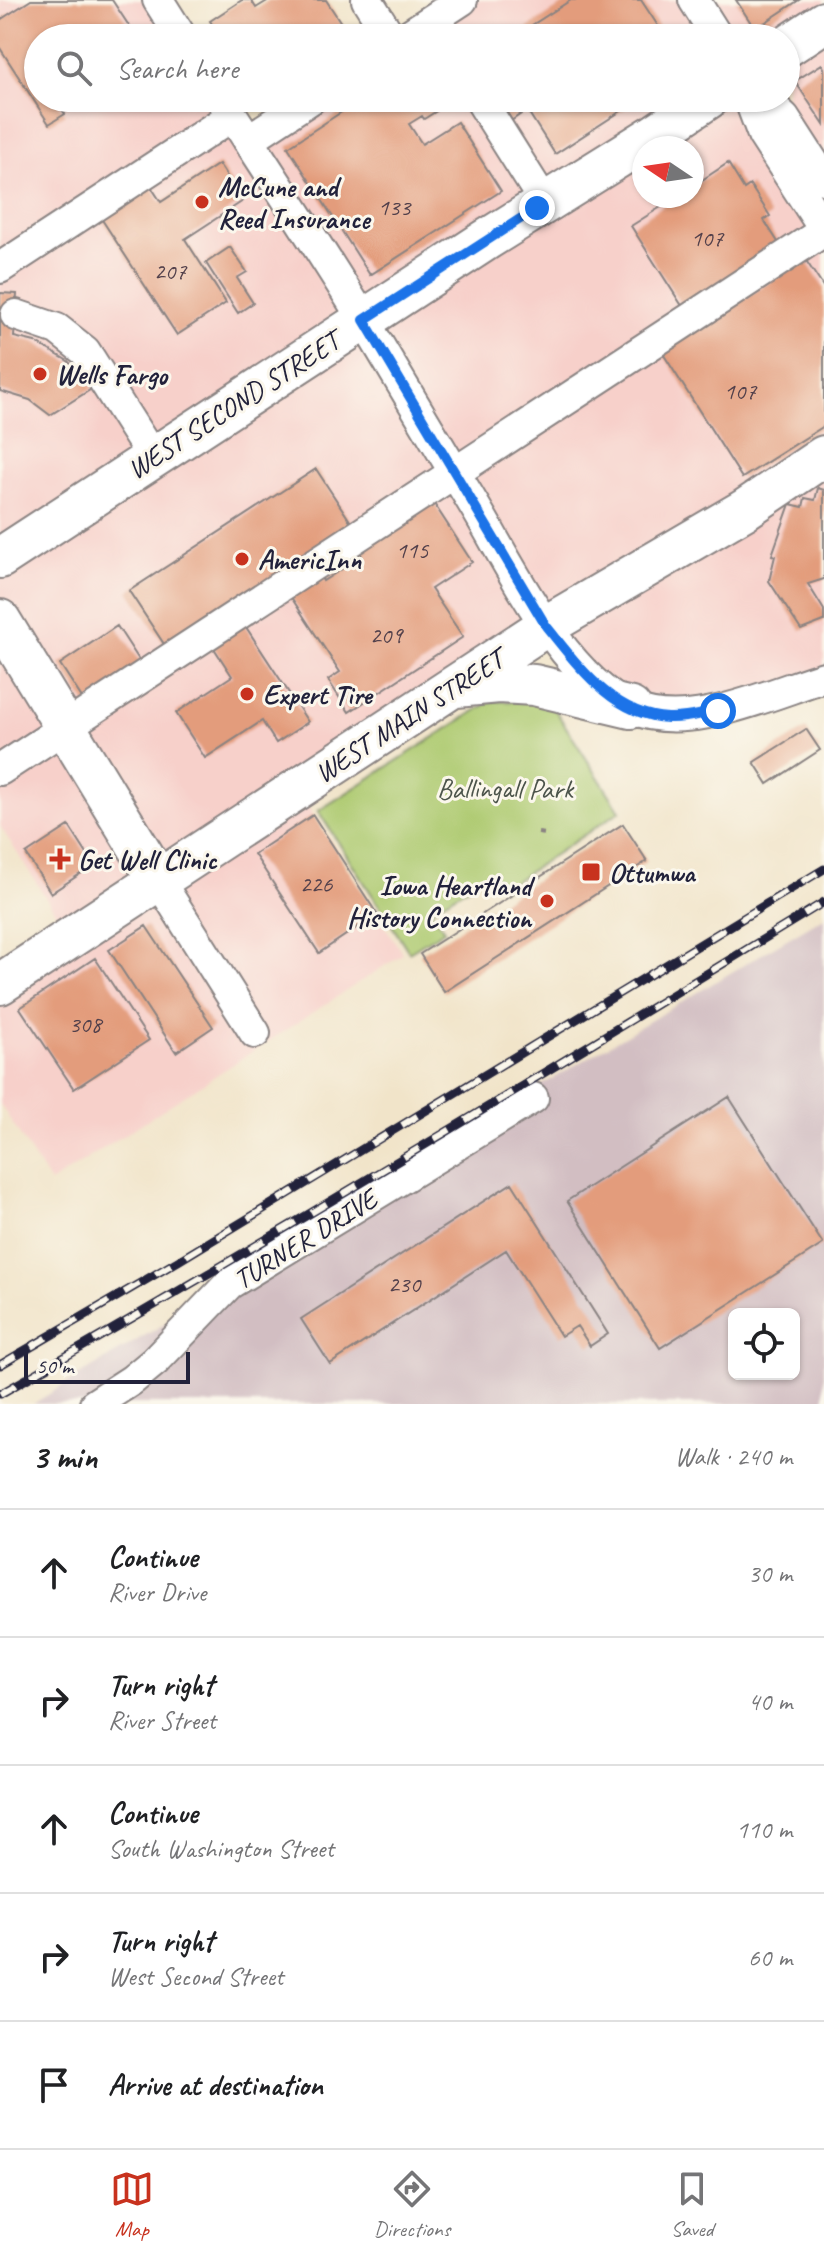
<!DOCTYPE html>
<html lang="en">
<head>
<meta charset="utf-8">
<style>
	:root { --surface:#fff; --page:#f6f6f6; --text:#202124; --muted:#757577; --line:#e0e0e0; --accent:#c8321e }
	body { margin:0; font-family:Caveat,sans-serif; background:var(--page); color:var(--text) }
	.controls { position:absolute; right:24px; bottom:24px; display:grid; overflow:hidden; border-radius:12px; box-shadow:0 2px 6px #0004 }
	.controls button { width:72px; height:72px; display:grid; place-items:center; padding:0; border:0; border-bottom:2px solid var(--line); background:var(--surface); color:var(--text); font:40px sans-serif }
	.compass { position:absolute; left:632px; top:136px; width:72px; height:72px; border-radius:50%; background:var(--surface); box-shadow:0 2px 6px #0004; rotate:283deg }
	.scale { position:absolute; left:24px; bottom:20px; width:166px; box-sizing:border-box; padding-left:8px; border:4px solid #22223b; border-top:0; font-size:22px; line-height:28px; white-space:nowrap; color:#22223b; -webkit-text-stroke:6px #fbf7ec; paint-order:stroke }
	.stop { position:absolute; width:24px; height:24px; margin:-18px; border:6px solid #1a73e8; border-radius:50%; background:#fff }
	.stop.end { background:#1a73e8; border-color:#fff; box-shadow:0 2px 8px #0008 }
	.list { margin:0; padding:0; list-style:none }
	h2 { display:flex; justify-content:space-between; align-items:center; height:104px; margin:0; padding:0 32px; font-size:34px }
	h2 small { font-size:26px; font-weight:400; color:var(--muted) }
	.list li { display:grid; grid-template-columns:52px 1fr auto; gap:24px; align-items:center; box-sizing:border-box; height:128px; padding:0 32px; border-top:2px solid var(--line) }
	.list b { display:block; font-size:30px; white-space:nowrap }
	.list p { margin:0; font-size:26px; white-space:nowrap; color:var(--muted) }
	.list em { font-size:26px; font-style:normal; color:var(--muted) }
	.icon { flex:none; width:44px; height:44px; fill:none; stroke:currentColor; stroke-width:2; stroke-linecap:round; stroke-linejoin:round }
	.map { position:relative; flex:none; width:824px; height:1404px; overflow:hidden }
	.search { position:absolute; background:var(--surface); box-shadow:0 2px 6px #0004; left:24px; right:24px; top:24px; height:88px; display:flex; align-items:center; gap:20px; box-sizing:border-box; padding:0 28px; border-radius:44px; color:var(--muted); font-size:30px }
	.sheet { height:744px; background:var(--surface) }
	nav { display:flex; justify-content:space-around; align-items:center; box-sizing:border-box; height:112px; border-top:2px solid var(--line); background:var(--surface); font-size:22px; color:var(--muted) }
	nav a { display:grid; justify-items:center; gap:4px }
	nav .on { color:var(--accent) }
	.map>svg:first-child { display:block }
	.built { fill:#f7d0ca; fill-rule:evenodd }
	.industrial { fill:#d2bec2; fill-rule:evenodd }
	.green { fill:#aeca71; stroke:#687656; stroke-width:2 }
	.building { fill:#e39c7c }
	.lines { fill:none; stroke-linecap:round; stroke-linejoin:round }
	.minor-casing { stroke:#8a8382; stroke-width:34 }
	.major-casing { stroke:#8a8382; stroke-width:44 }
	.path { stroke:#8a8382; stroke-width:4; stroke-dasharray:6 6; stroke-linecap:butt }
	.minor { stroke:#fff; stroke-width:30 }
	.major { stroke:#fff; stroke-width:40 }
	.rail-casing { stroke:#22223b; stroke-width:9 }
	.rail { stroke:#fbf7ec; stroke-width:6; stroke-dasharray:18; stroke-linecap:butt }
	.route { stroke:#1a73e8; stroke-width:10 }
	.poi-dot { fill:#c8321e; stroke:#fbf7ec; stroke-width:3 }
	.labels { text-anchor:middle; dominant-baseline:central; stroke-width:6; stroke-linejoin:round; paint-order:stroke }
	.number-label { font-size:24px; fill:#52404b }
	.poi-label { font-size:28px; font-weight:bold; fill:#22223b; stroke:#fbf7ec; text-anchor:start }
	.street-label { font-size:28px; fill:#22223b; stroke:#fbf7ec }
	.park-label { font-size:28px; fill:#4c544b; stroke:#fbf7ec }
</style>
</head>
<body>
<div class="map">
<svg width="824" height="1404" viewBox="0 0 824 1404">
	<rect width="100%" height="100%" fill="#fbf7ec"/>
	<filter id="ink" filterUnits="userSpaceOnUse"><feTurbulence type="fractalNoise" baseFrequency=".0125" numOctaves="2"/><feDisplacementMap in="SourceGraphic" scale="16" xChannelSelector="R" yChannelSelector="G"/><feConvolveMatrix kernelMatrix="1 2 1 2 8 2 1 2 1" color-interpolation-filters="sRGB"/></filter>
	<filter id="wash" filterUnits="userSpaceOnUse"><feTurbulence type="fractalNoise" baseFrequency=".006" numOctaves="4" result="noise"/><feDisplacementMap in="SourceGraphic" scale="32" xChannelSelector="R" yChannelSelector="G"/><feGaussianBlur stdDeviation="1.8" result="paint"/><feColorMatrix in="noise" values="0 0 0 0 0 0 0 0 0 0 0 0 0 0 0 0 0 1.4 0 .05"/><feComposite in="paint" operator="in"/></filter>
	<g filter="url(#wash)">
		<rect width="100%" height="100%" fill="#f1e4c9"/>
		<path class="built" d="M0 0H158L182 38H38V98H221L248 140 312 98H786V38H404L462 0H824V677L651 715 546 627 297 790 403 954 50 1183 0 1104V984L72 938 0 826ZM644 148H692V196H644Z"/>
		<path class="industrial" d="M824 917V1404H33L229 1284 512 1103ZM734 1314H794V1374H734Z"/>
		<path class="green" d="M491 701 550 702 620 811 503 889 492 872 431 910 444 930 409 952 318 811Z"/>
		<g id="blocks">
			<path class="building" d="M31 0H112L137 38H38V98H54L65 114 49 124 0 48V20Z
				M242 0H251L256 8 269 0H326L345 29 331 38H222L210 21Z
				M571 0H641L666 38H512Z
				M736 0H799L755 29Z
				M822 64 824 68V125L795 81Z
				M363 98H457L424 119 422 116 409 124 422 144 457 122 501 191 370 275 288 147Z
				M493 98H641L555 154 527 110 508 123Z
				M728 163 744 189 750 185 770 216 764 220 783 250 686 312 631 226 664 205 658 196H692V179L696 184Z
				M219 164 243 201 185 239 226 303 177 335 97 212 146 179 161 202Z
				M230 247 247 272 237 278 253 303 238 313 206 263Z
				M805 259 824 288V426L742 478 662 352Z
				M0 293 17 294 14 337 35 342 68 361 93 388 50 415 30 400 0 391Z
				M316 469 354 527 168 650 129 591Z
				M818 488 824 490V579L808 584 824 610V621L801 630 769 581 775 556 772 555 790 504 803 507 805 498 815 500Z
				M429 496 472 562 431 589 463 637 349 712 328 680 340 672 287 591 317 571 323 581 362 556 355 545Z
				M242 621 308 722 276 743 262 721 205 758 176 713 232 676 210 642Z
				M117 626 143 666 86 704 60 664Z
				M806 729 820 750 768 784 754 762Z
				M313 815 377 914 319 953 254 854Z
				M623 824 647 861 444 992 420 954Z
				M69 826 94 865 51 893 26 854Z
				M146 926 213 1027 176 1052 109 950Z
				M95 958 149 1040 74 1089 20 1008Z
				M729 1097 823 1244 660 1348 567 1201Z
				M512 1183 608 1334 590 1346 577 1326 561 1336 506 1250 330 1364 301 1319Z"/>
		</g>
	</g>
	<g filter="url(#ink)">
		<use href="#blocks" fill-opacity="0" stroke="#8a8382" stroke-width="2"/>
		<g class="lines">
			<g class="minor-casing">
				<path id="minor" d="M158 0 182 38
					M367 0 391 38
					M694 0 718 38
					M404 38 462 0
					M221 98C269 172 319 247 365 322 402 383 438 444 474 505 512 568 562 676 631 708 686 734 769 694 824 677
					M479 98 545 203
					M749 98 763 135 824 229
					M764 98 784 117 824 179
					M248 140 312 98
					M0 268 232 116
					M16 315 57 329 85 351 153 458
					M0 770 824 231
					M159 881 255 1033
					M95 1404 132 1380 155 1361 229 1284 533 1098"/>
			</g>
			<g class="major-casing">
				<path id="major" d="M786 47 824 22
					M0 558 486 240 651 137 709 98
					M0 620 159 881
					M456 687 499 683 534 685 631 708
					M0 984 546 626 744 510 824 456"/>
			</g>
			<path class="path" d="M538 833 546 834"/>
			<use href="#minor" class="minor"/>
			<use href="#major" class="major"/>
			<g class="rail-casing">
				<path id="rail" d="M0 1365 178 1261 824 869
					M0 1394C278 1236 551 1069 824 902"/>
			</g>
			<use href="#rail" class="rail"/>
		</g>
	</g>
	<g class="lines" filter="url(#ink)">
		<path class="route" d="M537 208 364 320 546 626C578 665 612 715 668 718 685 719 701 714 718 711"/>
	</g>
	<g class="poi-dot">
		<circle cx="202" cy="202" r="8"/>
		<circle cx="40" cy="374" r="8"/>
		<circle cx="242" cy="559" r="8"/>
		<circle cx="247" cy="694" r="8"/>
		<path d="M56 847h8v8h8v8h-8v8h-8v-8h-8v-8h8z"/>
		<rect x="581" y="862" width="20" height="20" rx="4"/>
		<circle cx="547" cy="901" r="8"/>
	</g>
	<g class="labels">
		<g class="number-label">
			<text x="394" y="207">133</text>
			<text x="707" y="238">107</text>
			<text x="170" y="271">207</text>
			<text x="740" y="391">107</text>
			<text x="412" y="550">115</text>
			<text x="386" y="635">209</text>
			<text x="316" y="884">226</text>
			<text x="85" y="1024">308</text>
			<text x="404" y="1284">230</text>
		</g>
		<g class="poi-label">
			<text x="218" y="186">McCune and<tspan x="218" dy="32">Reed Insurance</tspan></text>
			<text x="56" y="374">Wells Fargo</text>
			<text x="258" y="559">AmericInn</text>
			<text x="263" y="694">Expert Tire</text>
			<text x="78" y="859">Get Well Clinic</text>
			<text x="609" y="872">Ottumwa</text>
			<text x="531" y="885" text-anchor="end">Iowa Heartland<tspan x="531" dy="32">History Connection</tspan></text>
		</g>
		<g class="street-label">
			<text transform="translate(233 405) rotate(-33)">WEST SECOND STREET</text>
			<text transform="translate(409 716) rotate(-33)">WEST MAIN STREET</text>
			<text transform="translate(305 1239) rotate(-32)">TURNER DRIVE</text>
		</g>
		<g class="park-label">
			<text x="505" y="788">Ballingall Park</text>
		</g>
	</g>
</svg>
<div class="controls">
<button><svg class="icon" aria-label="locate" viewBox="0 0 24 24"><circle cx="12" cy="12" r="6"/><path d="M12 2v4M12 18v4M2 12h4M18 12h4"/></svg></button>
</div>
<svg class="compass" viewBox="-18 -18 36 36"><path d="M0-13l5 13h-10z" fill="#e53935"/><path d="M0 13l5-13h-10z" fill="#757577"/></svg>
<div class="scale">50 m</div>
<div class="stop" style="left:718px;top:711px"></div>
<div class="stop end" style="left:537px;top:208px"></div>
<div class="search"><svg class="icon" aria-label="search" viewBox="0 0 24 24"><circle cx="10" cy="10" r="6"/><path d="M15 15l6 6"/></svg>Search here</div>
</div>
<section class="sheet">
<h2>3 min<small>Walk · 240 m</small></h2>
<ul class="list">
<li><svg class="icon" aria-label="ahead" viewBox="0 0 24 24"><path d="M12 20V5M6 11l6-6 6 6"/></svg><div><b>Continue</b><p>River Drive</p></div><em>30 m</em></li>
<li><svg class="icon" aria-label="right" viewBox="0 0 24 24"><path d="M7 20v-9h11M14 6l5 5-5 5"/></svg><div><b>Turn right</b><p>River Street</p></div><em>40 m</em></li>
<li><svg class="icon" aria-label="ahead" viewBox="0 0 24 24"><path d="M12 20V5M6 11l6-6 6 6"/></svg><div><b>Continue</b><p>South Washington Street</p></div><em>110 m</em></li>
<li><svg class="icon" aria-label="right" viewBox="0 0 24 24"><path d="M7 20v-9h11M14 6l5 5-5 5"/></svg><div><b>Turn right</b><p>West Second Street</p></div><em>60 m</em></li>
<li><svg class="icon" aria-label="arrive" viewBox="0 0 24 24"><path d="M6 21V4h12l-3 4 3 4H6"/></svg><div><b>Arrive at destination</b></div></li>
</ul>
</section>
<nav>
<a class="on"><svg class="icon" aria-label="map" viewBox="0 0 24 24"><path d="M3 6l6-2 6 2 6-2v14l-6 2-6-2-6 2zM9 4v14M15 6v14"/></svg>Map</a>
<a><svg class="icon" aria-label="directions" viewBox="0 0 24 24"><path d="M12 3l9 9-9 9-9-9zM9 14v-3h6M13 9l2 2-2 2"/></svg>Directions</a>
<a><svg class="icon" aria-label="saved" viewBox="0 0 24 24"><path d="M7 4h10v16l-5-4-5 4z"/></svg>Saved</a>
</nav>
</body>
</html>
